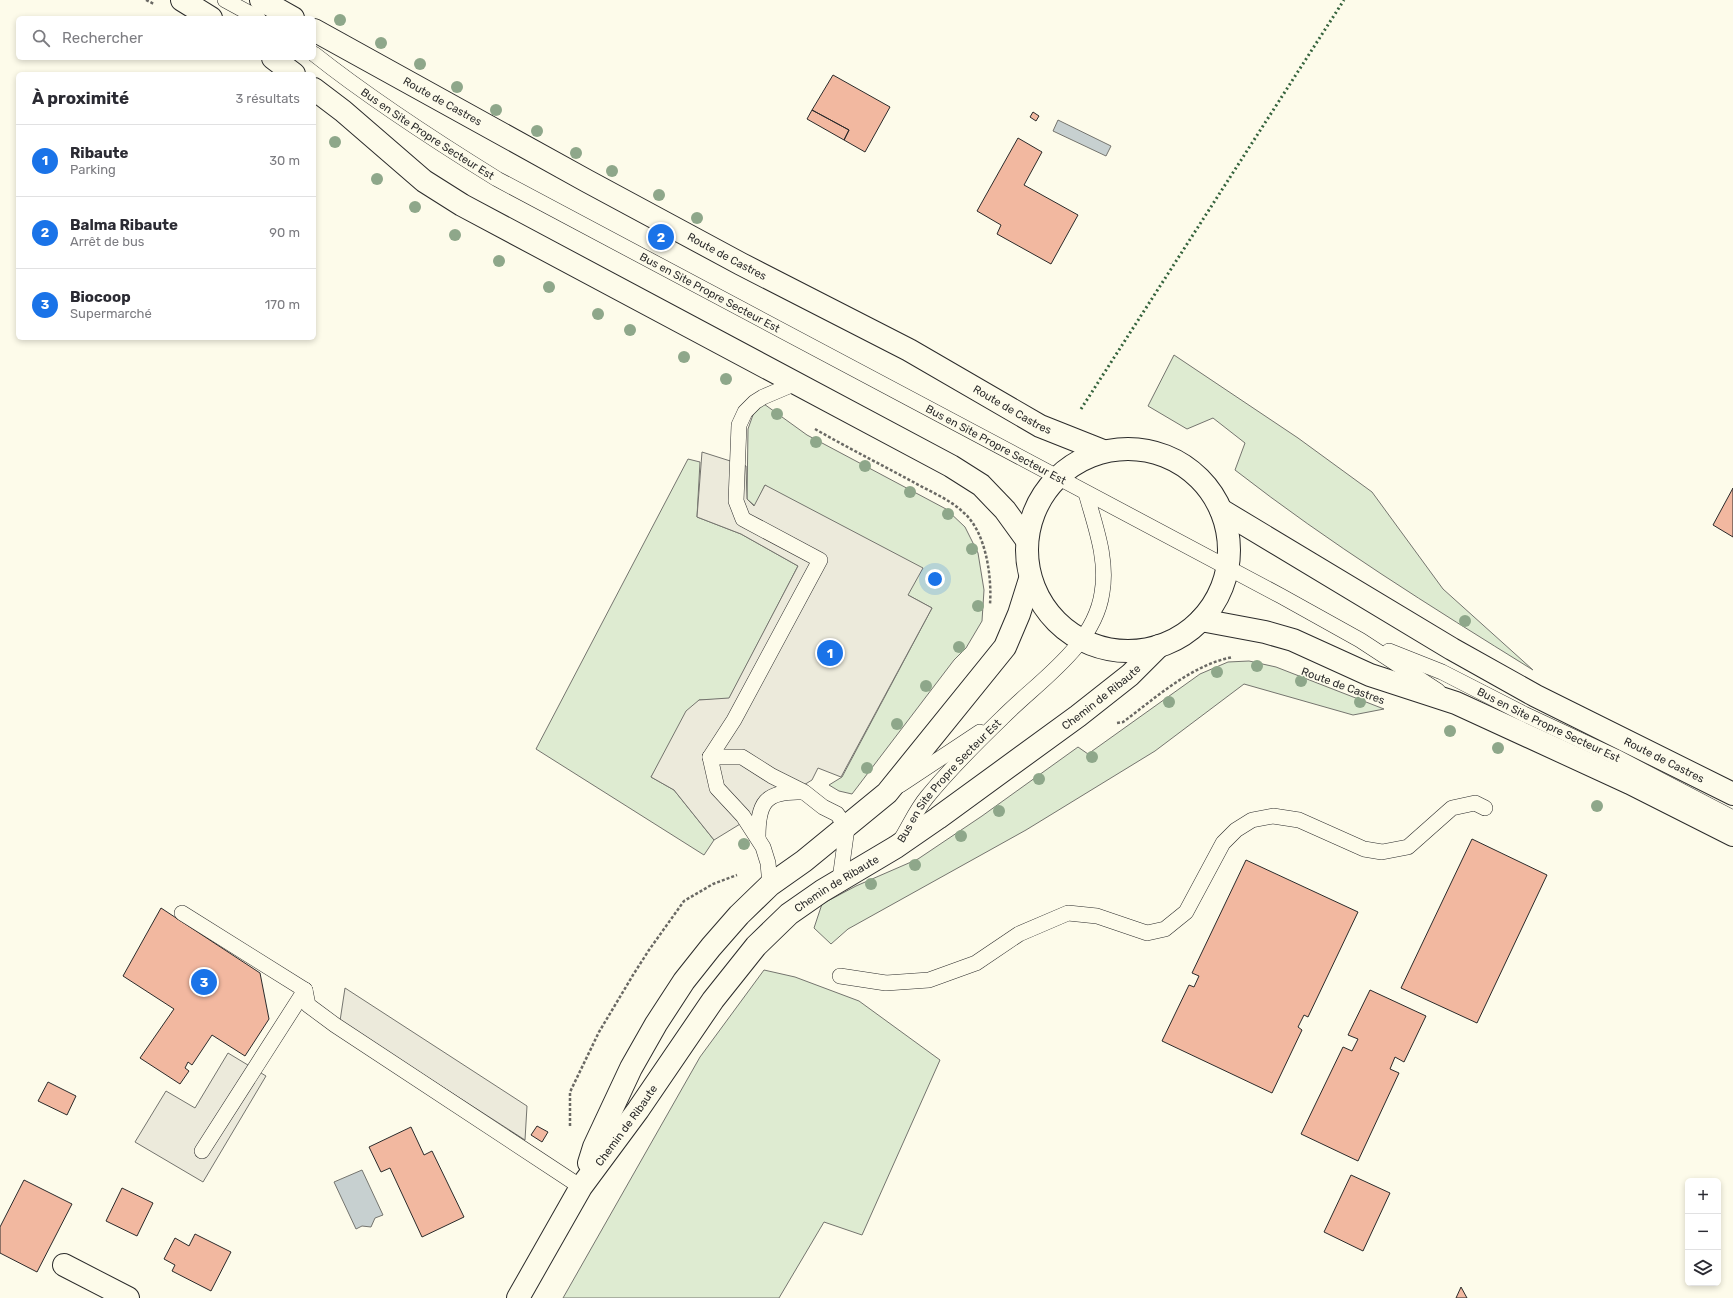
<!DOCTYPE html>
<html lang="fr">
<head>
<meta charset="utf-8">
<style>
	:root { --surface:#fff; --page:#f7f7f7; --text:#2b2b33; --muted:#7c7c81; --line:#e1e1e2; --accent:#1a73e8 }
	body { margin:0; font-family:Rubik,sans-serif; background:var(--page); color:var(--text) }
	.controls { position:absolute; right:12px; bottom:12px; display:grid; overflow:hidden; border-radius:6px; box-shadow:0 2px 6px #0003 }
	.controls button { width:36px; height:36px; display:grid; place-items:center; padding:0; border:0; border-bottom:1px solid var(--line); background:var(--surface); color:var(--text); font:20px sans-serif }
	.you { position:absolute; left:935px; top:579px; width:14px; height:14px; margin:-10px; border:3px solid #fff; border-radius:50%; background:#1a73e8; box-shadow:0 0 0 6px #1a73e833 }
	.badge { display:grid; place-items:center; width:26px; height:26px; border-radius:50%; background:var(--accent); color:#fff; font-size:13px; font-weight:700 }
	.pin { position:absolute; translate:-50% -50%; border:2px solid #fff; box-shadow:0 1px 4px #0006 }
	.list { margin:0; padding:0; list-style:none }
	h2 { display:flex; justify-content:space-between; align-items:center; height:52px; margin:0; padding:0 16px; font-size:17px }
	h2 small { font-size:13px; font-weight:400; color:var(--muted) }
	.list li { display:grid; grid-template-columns:26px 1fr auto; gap:12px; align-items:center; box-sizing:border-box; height:72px; padding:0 16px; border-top:1px solid var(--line) }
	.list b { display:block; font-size:15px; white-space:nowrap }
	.list p { margin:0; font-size:13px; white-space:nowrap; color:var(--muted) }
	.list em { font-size:13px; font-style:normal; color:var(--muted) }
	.icon { flex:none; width:22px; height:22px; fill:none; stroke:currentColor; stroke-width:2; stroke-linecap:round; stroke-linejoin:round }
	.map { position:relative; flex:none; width:1733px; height:1298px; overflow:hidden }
	.search { position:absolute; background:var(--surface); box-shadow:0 2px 6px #0003; left:16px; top:16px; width:300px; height:44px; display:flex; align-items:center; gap:10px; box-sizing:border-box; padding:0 14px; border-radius:6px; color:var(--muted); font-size:15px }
	.panel { position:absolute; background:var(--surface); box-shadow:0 2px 6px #0003; left:16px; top:72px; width:300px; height:268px; border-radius:6px }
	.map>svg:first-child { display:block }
	.green { fill:#deebd1; stroke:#74746e }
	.parking { fill:#eceadb; stroke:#74746e }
	.water { fill:#c7d0d0; stroke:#74746e }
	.building { fill:#f2b8a0; stroke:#2b2b2b }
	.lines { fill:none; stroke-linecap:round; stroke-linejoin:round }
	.lane-casing { stroke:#2b2b2b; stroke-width:16 }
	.street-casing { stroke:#2b2b2b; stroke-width:24 }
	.secondary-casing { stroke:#2b2b2b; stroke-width:24 }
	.primary-casing { stroke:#2b2b2b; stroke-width:24 }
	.path { stroke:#6a6964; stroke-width:2.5; stroke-dasharray:3 2; stroke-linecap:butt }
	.lane { stroke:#fdfbea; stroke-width:15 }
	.street { stroke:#fdfbea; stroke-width:22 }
	.secondary { stroke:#fdfbea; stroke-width:22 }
	.primary { stroke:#fdfbea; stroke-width:22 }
	.hedge { stroke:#34623c; stroke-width:3; stroke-dasharray:2 3; stroke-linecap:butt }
	.tree { fill:#8ea78a }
	.labels { text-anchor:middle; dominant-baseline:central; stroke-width:3; stroke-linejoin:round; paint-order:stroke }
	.street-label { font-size:11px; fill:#2b2b2b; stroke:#fdfbea }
</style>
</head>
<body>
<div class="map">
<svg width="1733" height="1298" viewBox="0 0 1733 1298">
	<rect width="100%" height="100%" fill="#fdfbea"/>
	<path class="green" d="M1174 355 1298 438 1372 492 1443 589 1533 670C1430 606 1330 544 1235 470L1245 443 1213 418 1187 429 1148 406Z
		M764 404 807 435 946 509 965 527 978 553 984 590 982 621 966 648 954 660 852 794 839 791 829 785 842 777 932 608 908 595 765 485 755 506 747 499 748 429 754 412Z
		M688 459 700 462 697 517 741 534 798 566 729 699 699 700 651 777 674 790 714 840 704 855 536 749Z
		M1249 661 1276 667 1384 709 1353 715 1244 684 1155 751 1026 830 848 929 831 944 814 928 822 904 856 886 918 859 982 816 1078 747 1088 754 1200 674 1228 662Z
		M764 970 795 977 859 1001 940 1060 862 1235 824 1222 779 1298H563L700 1057Z"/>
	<path class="parking" d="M702 452 746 466 747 499 754 506 765 485 923 568 908 595 932 608 841 777 818 768 812 780 714 840 674 790 651 777 686 711 699 700 729 698 798 566 741 534 697 517Z
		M345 988 527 1106 525 1140 340 1021Z
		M228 1053 266 1076 203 1182 135 1142 166 1091 195 1108Z"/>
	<path class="water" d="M1058 120 1111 146 1106 156 1053 131Z
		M362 1170 383 1215 375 1218 371 1227 362 1226 356 1229 334 1182Z"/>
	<path class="building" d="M833 75 890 107 865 152 844 140 849 130 812 110Z
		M812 110 849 130 844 140 807 119Z
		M1033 112 1039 116 1036 121 1030 117Z
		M1018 138 1042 152 1024 185 1078 215 1051 264 997 234 1001 225 977 211Z
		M1733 488V537L1713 525Z
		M1472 839 1547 875 1477 1023 1401 988Z
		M1246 860 1358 912 1308 1017 1304 1015 1298 1027 1302 1030 1272 1093 1162 1041 1189 985 1194 987 1199 976 1192 973Z
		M161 908 260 973 269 1019 245 1056 212 1035 192 1065 188 1062 185 1068 189 1071 180 1084 140 1058 174 1009 123 976Z
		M1370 990 1426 1016 1404 1062 1395 1057 1390 1069 1399 1073 1358 1161 1301 1134 1343 1047 1352 1051 1358 1039 1348 1035Z
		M48 1082 76 1096 67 1115 38 1101Z
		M537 1126 548 1132 542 1142 531 1135Z
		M411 1127 424 1155 432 1151 464 1217 422 1237 390 1168 381 1172 369 1147Z
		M1351 1175 1390 1193 1363 1251 1324 1232Z
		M24 1180 72 1204 37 1272 0 1253V1227Z
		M122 1188 153 1203 137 1236 106 1221Z
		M195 1234 231 1252 211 1291 172 1271 175 1265 164 1259 175 1238 189 1246Z
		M1461 1287 1467 1298H1456Z"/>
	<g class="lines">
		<g class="lane-casing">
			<g id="lane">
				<path d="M225 0 258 18"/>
				<path id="s1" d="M314 54C372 100 434 140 497 179L1281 596 1360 640 1438 691"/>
				<path id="s2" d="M1389 651 1442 672 1524 714 1616 757 1733 818"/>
				<path d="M710 757H742L772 776 804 792 823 807 837 814 847 828 840 879"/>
				<path d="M900 785 980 732"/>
				<path d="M758 837C758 803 765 791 801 792"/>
				<path id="s3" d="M900 841C909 827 916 810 927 797 950 769 976 743 1002 718 1037 682 1094 647 1102 593 1108 559 1095 526 1086 493"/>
				<path d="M770 885 768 863 763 847 743 816 717 788 710 757 734 720 820 560 743 519 736 501 739 425 745 412 755 402 763 397 796 383"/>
				<path d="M182 913 305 990 308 1005 335 1025 581 1187"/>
				<path d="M840 976 886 983 929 980 976 963 1019 934 1068 913 1097 916 1147 933 1165 929 1186 912 1223 843 1236 830 1252 820 1273 816 1299 820 1364 849 1382 852 1408 847 1452 808 1475 803 1485 808"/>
				<path d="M202 1151 305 990"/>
			</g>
		</g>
		<g class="street-casing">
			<path id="street" d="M64 1265 128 1298"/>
		</g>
		<g class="secondary-casing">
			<g id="secondary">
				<path d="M589 1163 594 1147 631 1068 656 1024 684 981 711 947 739 915 770 885 804 861 887 793 1005 647 1019 614 1030 579"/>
				<path id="s4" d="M518 1298 581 1187 638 1110 713 1000 756 946 789 914 822 891 896 847 938 818 1078 716 1130 675 1159 646"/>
			</g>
		</g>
		<g class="primary-casing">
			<g id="primary">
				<path d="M182 0 211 18"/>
				<path d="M261 0 293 18"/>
				<path id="s5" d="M314 30 587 181 741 264 909 350 1040 426 1103 451"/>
				<path d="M273 58 294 74"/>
				<path d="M314 89 343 111 424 181 462 205 951 466 981 485 1005 510 1026 539"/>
				<circle cx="1128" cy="550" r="101"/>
				<path id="s6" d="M1221 510 1452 649 1536 696 1733 794"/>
				<path d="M1201 620 1265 632 1293 640 1370 675 1456 703 1630 783 1733 835"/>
			</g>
		</g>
		<path class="path" d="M146 0 154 4
			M815 429C848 448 882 465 915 483 931 492 951 500 964 513 986 532 992 577 990 604
			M1117 723 1123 722C1157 697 1191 665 1233 657
			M570 1126V1092L599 1032 633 975 649 950 684 901 713 884 737 875"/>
		<use href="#lane" class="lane"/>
		<use href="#street" class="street"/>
		<use href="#secondary" class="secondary"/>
		<use href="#primary" class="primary"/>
		<path class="hedge" d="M1081 409 1344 0"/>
	</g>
	<g class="tree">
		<circle cx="340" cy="20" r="6"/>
		<circle cx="381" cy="43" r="6"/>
		<circle cx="420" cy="64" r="6"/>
		<circle cx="457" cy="87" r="6"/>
		<circle cx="496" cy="110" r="6"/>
		<circle cx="537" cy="131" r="6"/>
		<circle cx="335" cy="142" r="6"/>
		<circle cx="576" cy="153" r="6"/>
		<circle cx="612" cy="171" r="6"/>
		<circle cx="377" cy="179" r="6"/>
		<circle cx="659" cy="195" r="6"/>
		<circle cx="415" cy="207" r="6"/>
		<circle cx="697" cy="218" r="6"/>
		<circle cx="455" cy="235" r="6"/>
		<circle cx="499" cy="261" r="6"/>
		<circle cx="549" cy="287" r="6"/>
		<circle cx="598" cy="314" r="6"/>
		<circle cx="630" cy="330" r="6"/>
		<circle cx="684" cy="357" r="6"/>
		<circle cx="726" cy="379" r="6"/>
		<circle cx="777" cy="414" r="6"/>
		<circle cx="816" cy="442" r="6"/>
		<circle cx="865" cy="466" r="6"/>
		<circle cx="910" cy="492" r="6"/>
		<circle cx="948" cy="514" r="6"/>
		<circle cx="972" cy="549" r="6"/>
		<circle cx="978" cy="606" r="6"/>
		<circle cx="1465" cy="621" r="6"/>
		<circle cx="959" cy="647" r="6"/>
		<circle cx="1257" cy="666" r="6"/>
		<circle cx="1217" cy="672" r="6"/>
		<circle cx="1301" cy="681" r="6"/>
		<circle cx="926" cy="686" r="6"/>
		<circle cx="1169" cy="702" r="6"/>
		<circle cx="1360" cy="702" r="6"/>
		<circle cx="897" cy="724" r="6"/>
		<circle cx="1450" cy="731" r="6"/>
		<circle cx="1498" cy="748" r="6"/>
		<circle cx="1092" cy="757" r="6"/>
		<circle cx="867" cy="768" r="6"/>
		<circle cx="1039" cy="779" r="6"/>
		<circle cx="1597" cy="806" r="6"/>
		<circle cx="999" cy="811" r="6"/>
		<circle cx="961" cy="836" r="6"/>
		<circle cx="744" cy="844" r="6"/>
		<circle cx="915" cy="865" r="6"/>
		<circle cx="871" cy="884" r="6"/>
	</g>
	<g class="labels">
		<g class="street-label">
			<text stroke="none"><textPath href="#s5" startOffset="147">Route de Castres</textPath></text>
			<text stroke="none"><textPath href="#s1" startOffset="139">Bus en Site Propre Secteur Est</textPath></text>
			<text stroke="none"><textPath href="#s5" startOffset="471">Route de Castres</textPath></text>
			<text stroke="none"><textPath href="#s1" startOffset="463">Bus en Site Propre Secteur Est</textPath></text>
			<text stroke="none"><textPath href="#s5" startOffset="795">Route de Castres</textPath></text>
			<text stroke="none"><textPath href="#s1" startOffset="787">Bus en Site Propre Secteur Est</textPath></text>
			<text transform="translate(1343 686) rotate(20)">Route de Castres</text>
			<text stroke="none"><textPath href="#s4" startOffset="852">Chemin de Ribaute</textPath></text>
			<text stroke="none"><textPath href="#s2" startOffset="176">Bus en Site Propre Secteur Est</textPath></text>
			<text stroke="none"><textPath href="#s6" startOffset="509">Route de Castres</textPath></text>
			<text stroke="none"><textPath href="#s3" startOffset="78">Bus en Site Propre Secteur Est</textPath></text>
			<text stroke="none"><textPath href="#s4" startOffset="528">Chemin de Ribaute</textPath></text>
			<text stroke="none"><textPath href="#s4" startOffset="204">Chemin de Ribaute</textPath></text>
		</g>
	</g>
</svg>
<div class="controls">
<button>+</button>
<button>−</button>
<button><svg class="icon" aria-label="layers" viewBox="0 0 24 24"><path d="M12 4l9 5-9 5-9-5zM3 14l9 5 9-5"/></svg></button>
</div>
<div class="you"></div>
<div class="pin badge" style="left:830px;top:653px">1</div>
<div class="pin badge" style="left:661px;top:237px">2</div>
<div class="pin badge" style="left:204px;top:982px">3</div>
<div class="search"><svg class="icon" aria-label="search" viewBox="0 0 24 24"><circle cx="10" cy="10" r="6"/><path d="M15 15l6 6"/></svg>Rechercher</div>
<section class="panel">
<h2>À proximité<small>3 résultats</small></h2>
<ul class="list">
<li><span class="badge">1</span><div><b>Ribaute</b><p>Parking</p></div><em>30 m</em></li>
<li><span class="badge">2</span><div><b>Balma Ribaute</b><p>Arrêt de bus</p></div><em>90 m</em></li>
<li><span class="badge">3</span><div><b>Biocoop</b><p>Supermarché</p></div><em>170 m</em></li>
</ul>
</section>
</div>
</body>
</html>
